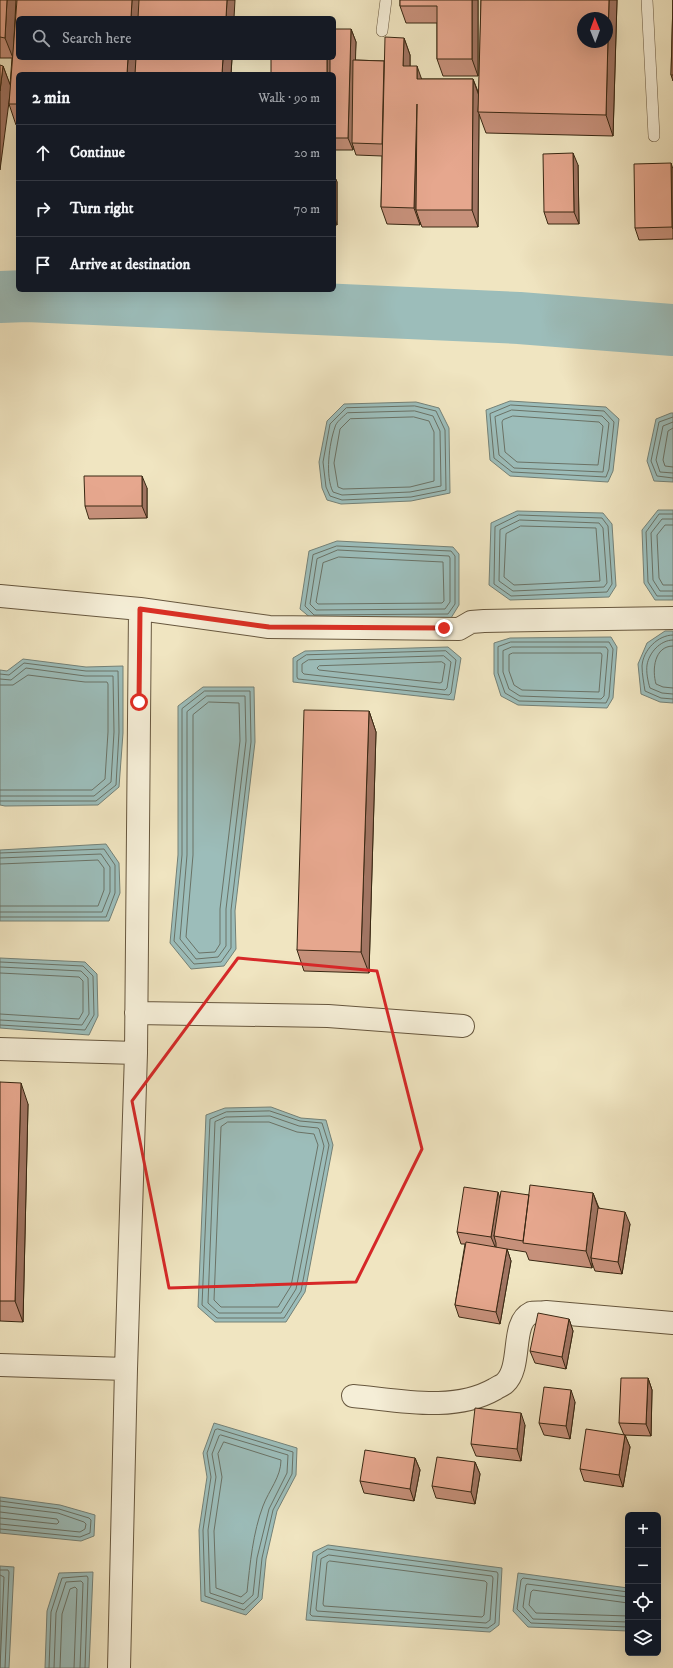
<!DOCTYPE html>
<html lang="en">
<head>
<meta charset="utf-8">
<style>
	:root { --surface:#171b24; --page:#20242c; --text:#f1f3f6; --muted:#9ea1a6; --line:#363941 }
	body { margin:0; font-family:"IM FELL DW Pica",serif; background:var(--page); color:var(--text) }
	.controls { position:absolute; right:12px; bottom:12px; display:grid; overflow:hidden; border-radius:6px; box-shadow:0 4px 16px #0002 }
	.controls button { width:36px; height:36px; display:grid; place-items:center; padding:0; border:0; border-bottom:1px solid var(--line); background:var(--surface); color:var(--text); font:20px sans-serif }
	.compass { position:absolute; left:577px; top:12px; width:36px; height:36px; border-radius:50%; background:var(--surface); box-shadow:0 4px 16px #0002; rotate:359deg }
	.stop { position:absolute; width:12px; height:12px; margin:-9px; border:3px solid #d93025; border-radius:50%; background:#fff }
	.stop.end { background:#d93025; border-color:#fff; box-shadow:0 1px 4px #0008 }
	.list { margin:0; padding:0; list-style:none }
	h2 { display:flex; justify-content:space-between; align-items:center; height:52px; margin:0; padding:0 16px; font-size:17px }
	h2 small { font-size:13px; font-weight:400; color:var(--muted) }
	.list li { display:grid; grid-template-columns:26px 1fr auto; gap:12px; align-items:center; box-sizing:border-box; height:56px; padding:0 16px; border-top:1px solid var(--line) }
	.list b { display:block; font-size:15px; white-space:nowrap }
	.list em { font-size:13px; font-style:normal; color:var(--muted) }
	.icon { flex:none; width:22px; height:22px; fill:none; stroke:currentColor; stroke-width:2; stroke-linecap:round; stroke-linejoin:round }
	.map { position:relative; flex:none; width:673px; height:1668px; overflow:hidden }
	.search { position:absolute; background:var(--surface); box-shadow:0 4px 16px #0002; left:16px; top:16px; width:320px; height:44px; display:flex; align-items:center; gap:10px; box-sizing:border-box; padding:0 14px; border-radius:6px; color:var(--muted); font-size:15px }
	.panel { position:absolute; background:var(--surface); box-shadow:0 4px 16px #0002; left:16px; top:72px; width:320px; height:220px; border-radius:6px }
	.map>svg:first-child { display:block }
	.water { fill:#9cbdba; stroke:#748177 }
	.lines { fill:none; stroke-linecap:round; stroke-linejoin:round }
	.shore { stroke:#6a7266; stroke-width:1 }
	.river { stroke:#9cbdba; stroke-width:52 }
	.lane-casing { stroke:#67573e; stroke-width:12 }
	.street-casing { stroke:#67573e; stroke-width:24 }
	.lane { stroke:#f5eed7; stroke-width:11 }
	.street { stroke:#f5eed7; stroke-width:22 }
	.wall { fill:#c6907a; stroke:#392813 }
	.shaded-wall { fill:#a17563; stroke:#392813 }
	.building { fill:#e6a78e; stroke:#392813; fill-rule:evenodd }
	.route { stroke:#d93025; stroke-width:5 }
	.marked { fill:none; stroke:#d62828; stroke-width:3; stroke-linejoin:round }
</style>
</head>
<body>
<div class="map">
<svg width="673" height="1668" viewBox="0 0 673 1668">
	<rect width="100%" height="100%" fill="#f0e5c1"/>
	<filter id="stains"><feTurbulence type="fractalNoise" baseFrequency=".005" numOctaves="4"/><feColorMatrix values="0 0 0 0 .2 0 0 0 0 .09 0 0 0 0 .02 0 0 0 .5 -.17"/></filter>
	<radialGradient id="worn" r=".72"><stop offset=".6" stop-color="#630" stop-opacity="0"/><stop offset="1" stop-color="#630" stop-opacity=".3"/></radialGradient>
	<path class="water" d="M510 401 606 407 619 419 613 471 608 482 510 476 490 460 486 410Z
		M416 402 439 408 449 428 450 493 411 501 341 504 327 500 322 488 319 462 327 421 344 404Z
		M671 413H673V482L654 481 647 461 656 419Z
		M658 510H673V600H655L644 583 642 530Z
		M517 511 603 513 612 524 616 586 609 597 510 600 489 585 491 523Z
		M337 541 453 547 459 554V605L451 618 312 619 300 609 309 551Z
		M665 631H673V703L660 702 641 694 638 664 647 643Z
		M611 637 617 647 613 698 607 708 518 705 501 696 494 674V643L510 638Z
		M448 647 461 658 454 700 293 682V658L305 651Z
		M23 659 86 667 123 666V733L119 787 98 805 5 806 0 805V670L7 671Z
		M203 687H254L255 742 235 911 236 949 224 966 191 969 170 943 178 855V706Z
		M106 844 119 863 120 893 109 921H0V850Z
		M0 958 85 962 97 974 98 1016 89 1035 0 1028Z
		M271 1107 301 1118 326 1120 333 1145 305 1292 286 1322H215L198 1307 206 1115 225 1108Z
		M214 1423 297 1448 296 1475 277 1511 266 1559 262 1599 246 1615 201 1601 199 1530 207 1477 203 1453Z
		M0 1497 60 1505 95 1515 94 1536 81 1541 0 1533Z
		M328 1545 502 1568 499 1625 490 1632 306 1620 313 1552Z
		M0 1566 14 1567 9 1668H0Z
		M93 1572 89 1668H45L47 1611 59 1573Z
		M518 1573 628 1588V1631L528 1627 513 1611Z"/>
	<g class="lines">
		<path class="shore" d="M511 405 604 411 614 422 609 469 606 477 512 472 494 458 490 414Z
			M415 406 436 411 445 430 446 490 411 497 342 500 330 496 326 487 323 462 330 424 346 408Z
			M512 410 602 416 609 423 603 472 514 468 499 455 495 417Z
			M415 411 433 416 440 431 441 486 410 492 342 495 333 492C325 476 329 444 335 427 336 422 343 417 347 413Z
			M513 416 599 422 603 426 598 465 517 462 505 452 502 422 503 420Z
			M414 417 429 421 434 432V481L410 487 343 489 338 487 334 463 340 429 350 419Z
			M673 417 659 422 651 461 657 476 673 478
			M673 422 663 426 656 460 660 472 673 473
			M673 428 668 431 663 460 665 466 673 467
			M673 514H659L646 532 648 582 657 596H673
			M519 515 602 518 608 526 612 584 607 592 511 596 494 584 495 527Z
			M673 519H662L651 533 653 580 660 591H673
			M520 520 599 523 603 528 607 583 604 587 513 591 499 581 500 530Z
			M673 525H665L657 535 659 578 663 585H673
			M521 526 596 528 600 581 514 585 504 577 506 534Z
			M337 546 451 551 455 556V604L448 614 314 615 305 606 313 555Z
			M338 550 449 556 450 558V602L445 609 316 610 310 604 317 559Z
			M339 557 443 562 444 601 442 603 318 604 316 602 323 563Z
			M673 635C658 635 643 650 642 666 642 674 644 684 645 691L661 698 673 699
			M673 640C660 640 649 653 647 665 646 672 648 682 650 688L662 693 673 694
			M511 642H609L613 649 609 697 606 703 519 701 505 693 498 673V647Z
			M673 646C654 646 652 670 656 684L663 687 673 688
			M512 647H606L608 650 604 696 601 699 520 696 509 689 503 672V651Z
			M446 651 456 660 451 693 449 695 298 679 297 677V661L306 655Z
			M513 653H601L602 655 599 692 522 690 514 685 509 671V655Z
			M444 656 451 662 447 688 445 690 304 674 302 672V664L308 660Z
			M442 662 445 664 442 682 440 683 319 670 317 668 319 666Z
			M0 674 9 675 24 663 86 671H118L119 732 116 785 96 801H0
			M0 679 11 680 26 668 85 676H113L114 732 111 782 94 796H0
			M0 685H13L28 675 85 682H107L108 684V732L105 779 92 790H0
			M205 691H250L251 742 231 910V948L221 962 194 964 174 941 182 855V709Z
			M207 696H245L246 741 226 909V946L218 957 196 959 180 939 187 855V712Z
			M209 702 239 703 240 741 220 909V944L215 952 199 953 186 937 193 855V715Z
			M0 853 104 849 115 865V893L106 917H0
			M0 858 101 854 110 867V892L102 912H0
			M0 864 98 860 104 868V890L98 906H0
			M0 962 83 966 93 976 94 1015 85 1030 0 1025
			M0 967 81 971 88 978 89 1014 82 1025 0 1020
			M0 973 79 977 83 981V1012L79 1019 0 1014
			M270 1111 300 1121 322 1123 329 1145 301 1291 284 1318H217L202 1305 210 1119 226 1112Z
			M226 1117 270 1116 299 1126 318 1128 319 1129 324 1146 296 1289 281 1313H219L208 1303 215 1122Z
			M228 1122H269L297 1132 314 1134 318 1145 291 1286 278 1307H221L214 1300 221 1127Z
			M218 1429 293 1452 292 1474 273 1510 262 1558 258 1597 244 1610 205 1596 203 1530 211 1477 207 1453 215 1430Z
			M221 1435 288 1455 287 1473 269 1509 257 1558 253 1595 243 1604 210 1593 208 1530 216 1477 212 1454 219 1436Z
			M224 1442 281 1460C281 1477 269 1490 263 1506 253 1532 250 1564 247 1592L241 1597 216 1588 214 1531 222 1477 218 1454Z
			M0 1501 59 1509 89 1518 91 1520 90 1533 80 1537 0 1529
			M0 1506 58 1513 84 1522 86 1524 85 1529 80 1532 0 1524
			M0 1512 57 1519 59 1522 57 1524 0 1518
			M328 1549 497 1572 498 1574 495 1623 488 1628 312 1616 310 1614 317 1556Z
			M329 1555 492 1576 493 1578 490 1620 486 1623 317 1611 316 1609 321 1559Z
			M330 1561 485 1581 487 1583 484 1615 482 1617 324 1606 323 1604 327 1563Z
			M0 1570H8L9 1572 5 1668
			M0 1575 4 1577 0 1668
			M628 1592 523 1578 521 1580 517 1609 531 1623 628 1627
			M628 1597 527 1584 526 1585 523 1607 533 1619 628 1622
			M628 1603 533 1590 531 1592 529 1605 536 1613 628 1616
			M49 1668 51 1612 62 1578 87 1576 88 1578 85 1668
			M54 1668 56 1613 66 1582 81 1581 83 1583 80 1668
			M60 1668 62 1614 70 1589 75 1587 77 1589 74 1668"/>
		<path class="river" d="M0 297 27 296 519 318 673 330"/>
		<g class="lane-casing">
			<path id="lane" d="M647 0 654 136
				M382 31 386 0"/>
		</g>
		<g class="street-casing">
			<path id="street" d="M0 596 140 609 269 627 459 629 471 622 484 621 673 618
				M136 1013 328 1016 463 1026
				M0 1049 136 1053
				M0 1365 126 1369
				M353 1396C398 1400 453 1413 495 1389 498 1387 503 1385 505 1383 523 1366 510 1323 531 1313 534 1312 542 1313 546 1312L673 1323
				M119 1668 126 1369 136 1053 140 609"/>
		</g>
		<use href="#lane" class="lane"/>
		<use href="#street" class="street"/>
	</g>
	<path class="wall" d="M0 0H16L14 40 18 58H232L231 74H18V125H16L9 104 3 66 10 85 12 58H0Z
		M400 0H478V76H443L437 59V23H406L400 6Z
		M481 0H617L613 136 486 133 479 114 478 227H422L420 222V225L387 224 381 207 382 156 356 155 353 146V150H334V58L351 29 356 42 355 60 384 61 404 38 410 55V66L422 79H473L479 94Z
		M673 0V81L671 75Z
		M578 165 579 224H548L544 212Z
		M673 169V239L639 240 635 228Z
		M334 175 337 182V225H334Z
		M147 488V518L89 519 85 506Z
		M369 711 376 732 369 973 304 971 297 950Z
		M0 1082 28 1104 23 1322 0 1321Z
		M593 1193 599 1208 630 1224 622 1274 595 1271 592 1263V1268L529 1260 526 1252 507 1249 511 1261 500 1324 459 1317 455 1305 465 1244H461L457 1232 500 1197 529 1195Z
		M569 1319 573 1331 566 1369 535 1363 530 1351Z
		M648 1378 652 1390 651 1436 624 1435H625L630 1447 623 1487 584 1481 580 1469 624 1435 619 1423Z
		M575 1402 570 1439 544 1435 539 1423Z
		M525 1425 521 1461 476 1456 471 1444Z
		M415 1458 420 1470 414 1501 364 1493 360 1481Z
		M475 1462 480 1474 475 1504 436 1498 432 1486Z"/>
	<path class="shaded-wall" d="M7 0H16L13 58 5 38Z
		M132 0H142L140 18H131Z
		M227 0H235L234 18H226Z
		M472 0H478V76L472 59Z
		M609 0H617L613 136 606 115Z
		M351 29 356 42 353 143H352L353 146V150L348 138Z
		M404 38 410 55V82L403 66Z
		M128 58H137L136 74H127Z
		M223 58H232L231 74H222Z
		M327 58H331L334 74H327Z
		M3 66 11 87 0 170V91Z
		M417 66 423 83 417 79Z
		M473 79 479 96 478 112 479 114 478 227 472 210Z
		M417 104 416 210 420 222V225L414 208Z
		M573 153 578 165 579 224 574 212Z
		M671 163 673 169V229L672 227Z
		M334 175 337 182V225L334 215Z
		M142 476 147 488V518L142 506Z
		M369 711 376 732 369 973 361 952Z
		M21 1083 28 1104 23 1322 15 1301Z
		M498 1192 502 1205 494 1236 496 1243V1249L491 1237Z
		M593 1193 599 1210 591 1258 592 1263V1268L586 1251Z
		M625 1212 630 1224 622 1274 618 1262Z
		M507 1249 511 1261 500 1324 496 1312Z
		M569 1319 573 1331 566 1369 562 1357Z
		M648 1378 652 1390 651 1436 646 1424Z
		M571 1390 575 1402 570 1439 566 1426Z
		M521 1413 525 1425 521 1461 517 1449Z
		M625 1435 630 1447 623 1487 619 1475Z
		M415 1458 420 1470 414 1501 410 1489Z
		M475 1462 480 1474 475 1504 471 1492Z"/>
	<path class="building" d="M0 0H7L5 38 0 37Z
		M17 0H132L131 18H18V58H128L127 74H18V104H9Z
		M139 0H227L226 18H138Z
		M400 0H472V59H437V6H400Z
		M481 0H609L606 115 478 112ZM583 18H607V42H583Z
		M673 0V75H671Z
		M334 29H351L348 138H334V74H330V58H334Z
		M385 37 404 38 403 66H417V79H473L472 210H416L417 104 414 208 381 207Z
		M136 58H223L222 74H135Z
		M271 58H327V74H271Z
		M353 60 384 61 382 144 352 143Z
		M0 65 3 66 0 91Z
		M573 153 574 212H544L543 154Z
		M671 163 672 227 635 228 634 164Z
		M84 476H142V506H85Z
		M304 710 369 711 361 952 297 950Z
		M0 1082 21 1083 15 1301H0Z
		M530 1185 593 1193 586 1251 523 1243Z
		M464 1187 498 1192 491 1237 457 1232Z
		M501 1191 529 1195 523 1241 494 1236Z
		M598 1208 625 1212 618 1262 591 1258Z
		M466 1242 507 1249 496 1312 455 1305Z
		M538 1313 569 1319 562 1357 530 1351Z
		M621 1378H648L646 1424 619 1423Z
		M544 1387 571 1390 566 1426 539 1423Z
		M475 1408 521 1413 517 1449 471 1444Z
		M586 1429 625 1435 619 1475 580 1469Z
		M365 1450 415 1458 410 1489 360 1481Z
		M437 1457 475 1462 471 1492 432 1486Z"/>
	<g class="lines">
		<path class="route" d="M139 702 140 609 269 627 444 628"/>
	</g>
	<path class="marked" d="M238 958 377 971 422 1149 356 1282 169 1288 132 1101Z"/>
	<rect width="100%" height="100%" filter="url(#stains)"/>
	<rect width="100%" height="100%" fill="url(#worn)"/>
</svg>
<div class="controls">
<button>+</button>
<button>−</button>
<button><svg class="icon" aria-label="locate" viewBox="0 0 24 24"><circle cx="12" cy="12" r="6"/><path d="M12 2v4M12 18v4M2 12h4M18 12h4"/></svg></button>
<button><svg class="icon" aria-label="layers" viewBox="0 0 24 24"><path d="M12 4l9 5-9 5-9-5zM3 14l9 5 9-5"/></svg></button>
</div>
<svg class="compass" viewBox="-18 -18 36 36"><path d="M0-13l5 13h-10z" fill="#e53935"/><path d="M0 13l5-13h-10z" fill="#9ea1a6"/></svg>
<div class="stop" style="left:139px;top:702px"></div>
<div class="stop end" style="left:444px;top:628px"></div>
<div class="search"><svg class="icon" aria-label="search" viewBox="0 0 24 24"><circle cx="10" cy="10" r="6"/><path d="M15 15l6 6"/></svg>Search here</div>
<section class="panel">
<h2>2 min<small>Walk · 90 m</small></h2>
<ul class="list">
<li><svg class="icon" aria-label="ahead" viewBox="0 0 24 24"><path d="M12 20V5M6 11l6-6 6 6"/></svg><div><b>Continue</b></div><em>20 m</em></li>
<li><svg class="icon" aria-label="right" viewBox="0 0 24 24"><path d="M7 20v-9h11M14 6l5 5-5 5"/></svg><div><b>Turn right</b></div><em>70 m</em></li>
<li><svg class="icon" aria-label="arrive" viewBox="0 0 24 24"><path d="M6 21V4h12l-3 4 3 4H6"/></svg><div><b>Arrive at destination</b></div></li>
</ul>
</section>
</div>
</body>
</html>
